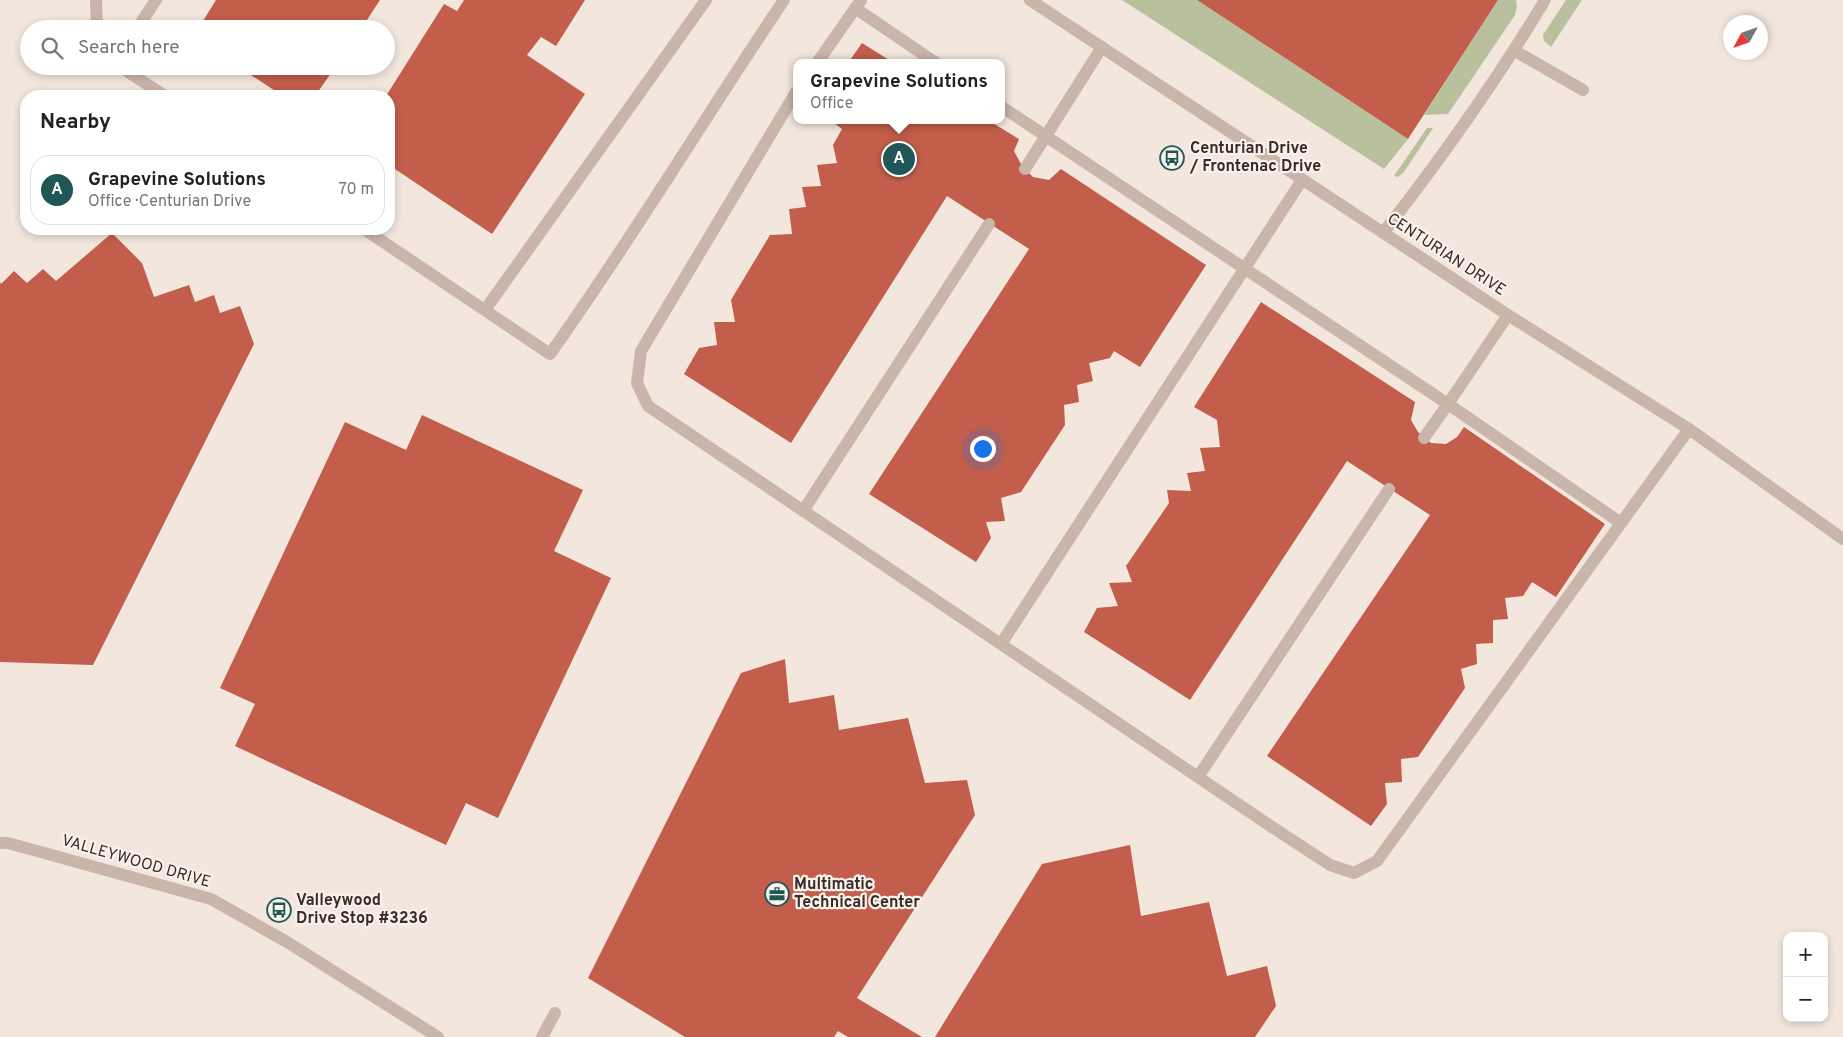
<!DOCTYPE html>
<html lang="en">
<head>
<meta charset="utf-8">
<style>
	:root { --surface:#fff; --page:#f6f6f6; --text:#222; --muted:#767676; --line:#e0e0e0; --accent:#205756 }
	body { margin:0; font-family:Overpass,sans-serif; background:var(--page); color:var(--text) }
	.controls { position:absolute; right:15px; bottom:15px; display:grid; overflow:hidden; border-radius:10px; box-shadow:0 2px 8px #0003 }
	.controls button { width:45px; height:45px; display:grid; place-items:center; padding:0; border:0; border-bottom:1px solid var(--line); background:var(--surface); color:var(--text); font:25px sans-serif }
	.compass { position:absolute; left:1723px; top:15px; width:45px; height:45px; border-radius:50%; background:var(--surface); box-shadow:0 2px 8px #0003; rotate:230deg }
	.you { position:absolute; left:982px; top:448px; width:18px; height:18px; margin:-12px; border:4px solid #fff; border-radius:50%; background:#1a73e8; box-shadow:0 0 0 8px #1a73e833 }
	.badge { display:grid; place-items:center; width:32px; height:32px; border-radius:50%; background:var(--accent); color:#fff; font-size:16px; font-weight:700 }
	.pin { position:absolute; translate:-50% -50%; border:2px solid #fff; box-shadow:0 1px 5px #0006 }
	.popup { position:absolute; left:793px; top:59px; width:212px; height:65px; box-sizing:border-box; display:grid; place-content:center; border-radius:10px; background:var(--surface); filter:drop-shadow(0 1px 4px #0005); font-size:16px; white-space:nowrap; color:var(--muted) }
	.popup b { font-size:19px; color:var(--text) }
	.popup::after { content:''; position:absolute; left:50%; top:100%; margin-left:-10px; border:10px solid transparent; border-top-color:var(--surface) }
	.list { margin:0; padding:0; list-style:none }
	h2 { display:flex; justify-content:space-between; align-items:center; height:65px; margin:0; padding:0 20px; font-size:21px }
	h2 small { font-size:16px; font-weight:400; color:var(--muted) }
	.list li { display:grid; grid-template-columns:32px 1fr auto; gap:15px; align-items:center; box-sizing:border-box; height:70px; margin:0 10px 10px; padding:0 10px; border:1px solid var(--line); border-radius:20px }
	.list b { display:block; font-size:19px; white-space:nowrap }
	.list p { margin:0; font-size:16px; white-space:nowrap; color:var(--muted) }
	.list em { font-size:16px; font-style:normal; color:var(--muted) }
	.icon { flex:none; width:28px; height:28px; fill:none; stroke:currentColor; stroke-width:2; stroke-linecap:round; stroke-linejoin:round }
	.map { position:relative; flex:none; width:1843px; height:1037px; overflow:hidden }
	.search { position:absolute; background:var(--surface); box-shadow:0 2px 8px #0003; left:20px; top:20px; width:375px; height:55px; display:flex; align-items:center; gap:12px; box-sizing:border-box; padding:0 18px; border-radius:28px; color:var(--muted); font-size:19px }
	.panel { position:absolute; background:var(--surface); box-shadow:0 2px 8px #0003; left:20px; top:90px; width:375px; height:145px; border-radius:20px }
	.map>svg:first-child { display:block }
	.green { fill:#b8c09e }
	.building { fill:#c25e4b }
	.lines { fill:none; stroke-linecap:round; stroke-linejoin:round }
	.service { stroke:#c9b5aa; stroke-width:12 }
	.tertiary { stroke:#c9b5aa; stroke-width:12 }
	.labels { text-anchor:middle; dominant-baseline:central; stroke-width:4.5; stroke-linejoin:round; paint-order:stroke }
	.poi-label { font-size:16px; font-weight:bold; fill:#372c29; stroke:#f9f1ea; text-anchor:start }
	.street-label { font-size:16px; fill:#372c29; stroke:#f9f1ea }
</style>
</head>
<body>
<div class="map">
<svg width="1843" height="1037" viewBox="0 0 1843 1037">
	<rect width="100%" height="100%" fill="#f2e6dd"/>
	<path class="green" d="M1122 0H1197L1408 139 1384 169Z
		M1498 0H1516L1517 6 1515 15 1448 114 1424 115Z
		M1566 0H1582L1551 47 1544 41 1543 35Z
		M1427 128H1433L1404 172 1398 177 1394 176Z"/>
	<path class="building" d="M216 0H380L361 29H198Z
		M464 0H585L556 46 541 37 527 55 585 94 492 234 389 165V96H386L444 4 457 11Z
		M1197 0H1498L1408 139Z
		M862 43 894 63H848Z
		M237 66H336L315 96H283Z
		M830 120H988L1019 139 1014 151 1022 166 1033 177 1049 180 1061 169 1206 265 1140 367 1114 351 1110 358 1089 363 1093 381 1077 385 1079 402 1064 405 1065 425 1021 492 1001 498 1005 521 986 522 991 538 976 562 869 494 1029 249 947 196 791 443 684 374 699 348 717 345 714 322H735L731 300 770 235 792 234 789 209 806 207 802 187 821 186 817 165 837 163 833 145 842 129Z
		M112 233 142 263 154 297 189 285 195 302 214 295 220 313 240 306 254 344 93 665 0 662V282L1 284 14 271 27 283 43 269 56 281Z
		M1261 302 1415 402 1411 420 1418 432 1431 443 1446 444 1457 437 1464 427 1605 524 1556 597 1532 582 1523 596 1505 598 1508 619 1493 620V643L1476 644 1477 664 1461 669 1465 688 1418 757 1401 759 1402 782 1385 783 1387 804 1371 826 1267 756 1430 515 1347 461 1190 700 1084 632 1097 608 1118 606 1109 583 1132 582 1126 566 1169 503 1167 490 1191 491 1187 473 1205 471 1200 448 1220 447 1217 420 1194 407Z
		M422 415 583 490 554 551 611 578 498 818 466 803 446 845 235 746 255 704 220 688 345 422 406 450Z
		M785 659 789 703 834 695 839 730 908 718 925 783 967 780 975 815 857 998 922 1037H848L838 1031 834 1037H685L588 978 741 673Z
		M1130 845 1141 916 1209 902 1227 976 1267 966 1276 1006 1255 1037H935L1042 864Z"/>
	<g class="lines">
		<path class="service" d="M96 0 97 29
			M855 8 936 63
			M133 29 140 24 156 0
			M1515 51 1583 90
			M817 63 861 0
			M119 66 165 96
			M796 92 641 351 637 383 648 406 1272 827 1330 865 1354 873 1377 861 1689 429
			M1002 107 1448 404 1508 315
			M1025 169 1102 47
			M364 229 550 354C632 239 705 117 784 0
			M1383 233C1441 159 1496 81 1545 0
			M485 310 706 0
			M1424 438 1448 404 1621 523
			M803 511 989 224
			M1001 644 1302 180
			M1198 777 1389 489
			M542 1037 555 1013"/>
		<path class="tertiary" d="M1030 0 1508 315 1689 429 1843 539
			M0 843H8L211 899 287 942 438 1037"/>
	</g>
	<defs>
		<g id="bus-ring" transform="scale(1.25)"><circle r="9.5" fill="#f9f1ea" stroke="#205756" stroke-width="1.5"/><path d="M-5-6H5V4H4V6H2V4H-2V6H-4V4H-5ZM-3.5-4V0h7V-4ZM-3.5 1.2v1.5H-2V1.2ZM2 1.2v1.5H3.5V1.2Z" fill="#205756"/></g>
		<g id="office-ring" transform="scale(1.25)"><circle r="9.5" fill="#f9f1ea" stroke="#205756" stroke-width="1.5"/><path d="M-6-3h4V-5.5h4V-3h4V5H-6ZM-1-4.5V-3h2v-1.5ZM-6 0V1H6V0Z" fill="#205756"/></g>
	</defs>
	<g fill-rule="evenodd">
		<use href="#bus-ring" x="1172" y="158"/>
		<use href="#office-ring" x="777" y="894"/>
		<use href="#bus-ring" x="279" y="910"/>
	</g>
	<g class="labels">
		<g class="poi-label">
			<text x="1190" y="149">Centurian Drive<tspan x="1190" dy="18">/ Frontenac Drive</tspan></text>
			<text x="794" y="885">Multimatic<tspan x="794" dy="18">Technical Center</tspan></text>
			<text x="296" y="901">Valleywood<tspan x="296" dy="18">Drive Stop #3236</tspan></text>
		</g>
		<g class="street-label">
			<text transform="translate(1446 255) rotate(33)">CENTURIAN DRIVE</text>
			<text transform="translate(136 862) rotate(16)">VALLEYWOOD DRIVE</text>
		</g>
	</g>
</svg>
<div class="controls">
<button>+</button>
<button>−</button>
</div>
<svg class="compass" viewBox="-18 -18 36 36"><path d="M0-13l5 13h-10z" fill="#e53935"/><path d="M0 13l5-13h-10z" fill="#767676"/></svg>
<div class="you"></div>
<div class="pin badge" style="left:899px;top:159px">A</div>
<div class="popup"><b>Grapevine Solutions</b>Office</div>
<div class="search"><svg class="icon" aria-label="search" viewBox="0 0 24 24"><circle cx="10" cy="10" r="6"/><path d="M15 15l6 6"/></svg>Search here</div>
<section class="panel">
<h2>Nearby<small></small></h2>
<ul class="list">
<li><span class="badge">A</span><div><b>Grapevine Solutions</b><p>Office · Centurian Drive</p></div><em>70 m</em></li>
</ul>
</section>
</div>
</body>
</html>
